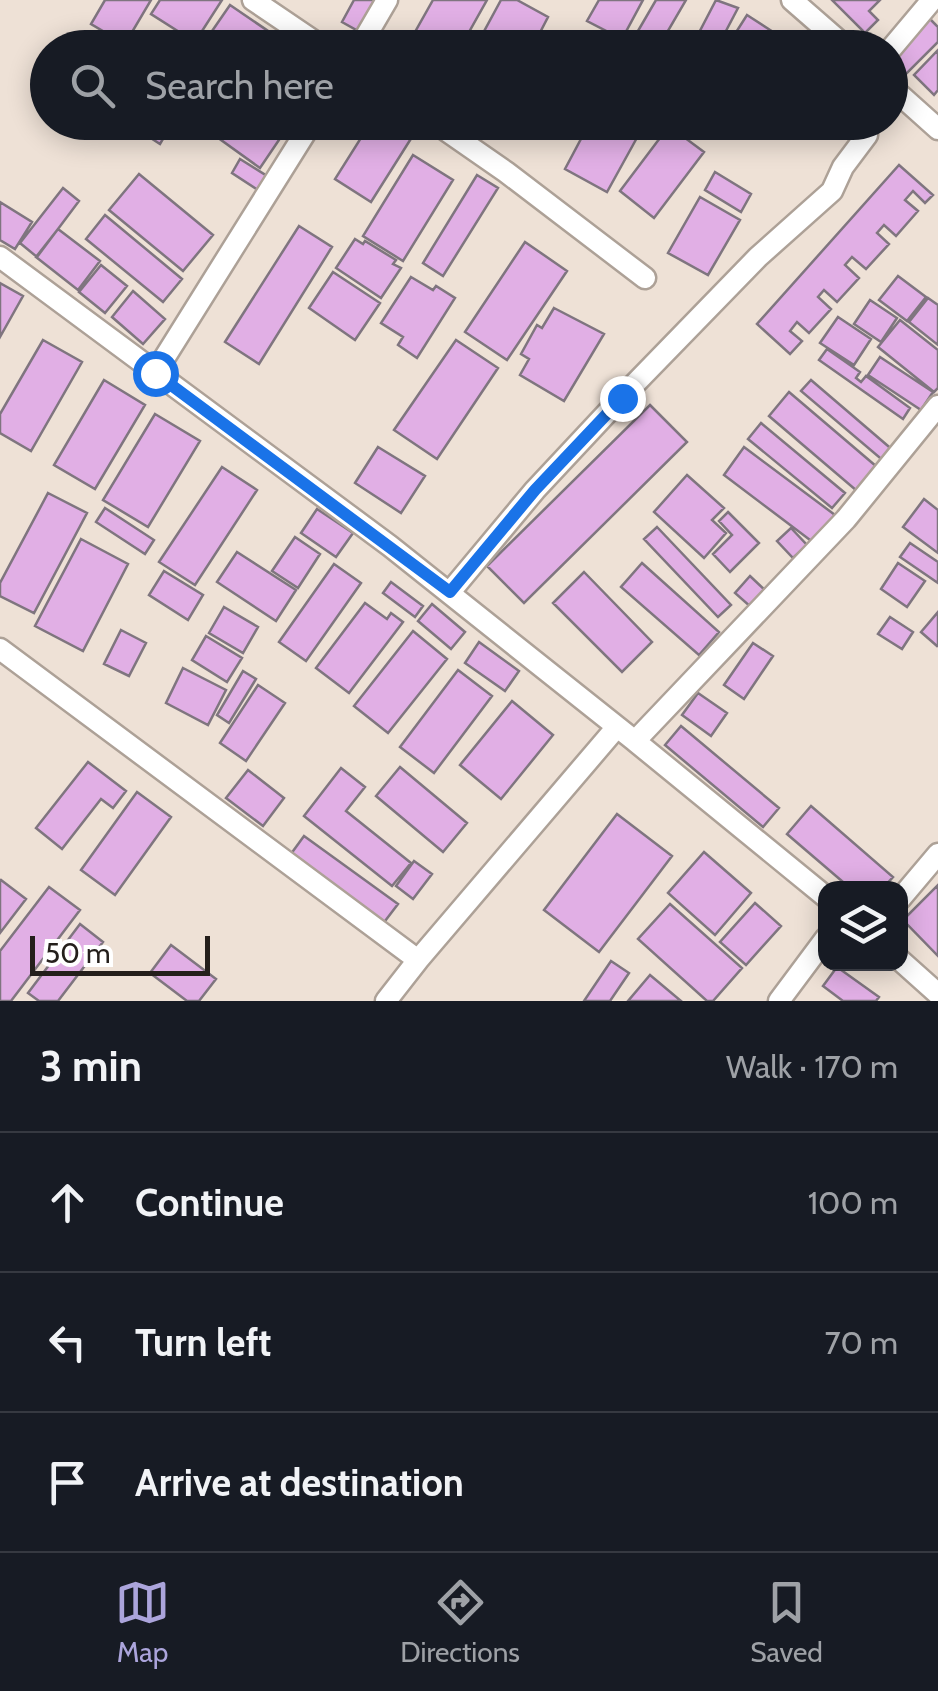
<!DOCTYPE html>
<html lang="en">
<head>
<meta charset="utf-8">
<style>
	:root { --surface:#171b24; --page:#242831; --text:#f1f3f6; --muted:#9ea1a6; --line:#363941; --accent:#aba4db }
	body { margin:0; font-family:Cabin,sans-serif; background:var(--page); color:var(--text) }
	.controls { position:absolute; right:30px; bottom:30px; display:grid; overflow:hidden; border-radius:20px; box-shadow:0 5px 25px #0003 }
	.controls button { width:90px; height:90px; display:grid; place-items:center; padding:0; border:0; border-bottom:2px solid var(--line); background:var(--surface); color:var(--text); font:50px sans-serif }
	.scale { position:absolute; left:30px; bottom:25px; width:180px; box-sizing:border-box; padding-left:10px; border:5px solid #241f1b; border-top:0; font-size:28px; line-height:35px; white-space:nowrap; color:#241f1b; -webkit-text-stroke:8px #fff; paint-order:stroke }
	.stop { position:absolute; width:30px; height:30px; margin:-22px; border:8px solid #1a73e8; border-radius:50%; background:#fff }
	.stop.end { background:#1a73e8; border-color:#fff; box-shadow:0 2px 10px #0008 }
	.list { margin:0; padding:0; list-style:none }
	h2 { display:flex; justify-content:space-between; align-items:center; height:130px; margin:0; padding:0 40px; font-size:42px }
	h2 small { font-size:32px; font-weight:400; color:var(--muted) }
	.list li { display:grid; grid-template-columns:65px 1fr auto; gap:30px; align-items:center; box-sizing:border-box; height:140px; padding:0 40px; border-top:2px solid var(--line) }
	.list b { display:block; font-size:38px; white-space:nowrap }
	.list em { font-size:32px; font-style:normal; color:var(--muted) }
	.icon { flex:none; width:55px; height:55px; fill:none; stroke:currentColor; stroke-width:2; stroke-linecap:round; stroke-linejoin:round }
	.map { position:relative; flex:none; width:938px; height:1001px; overflow:hidden }
	.search { position:absolute; background:var(--surface); box-shadow:0 5px 25px #0003; left:30px; right:30px; top:30px; height:110px; display:flex; align-items:center; gap:25px; box-sizing:border-box; padding:0 35px; border-radius:55px; color:var(--muted); font-size:38px }
	.sheet { height:550px; background:var(--surface) }
	nav { display:flex; justify-content:space-around; align-items:center; box-sizing:border-box; height:140px; border-top:2px solid var(--line); background:var(--surface); font-size:28px; color:var(--muted) }
	nav a { display:grid; justify-items:center; gap:5px }
	nav .on { color:var(--accent) }
	.map>svg:first-child { display:block }
	.building { fill:#e1afe5; stroke:#7f757f; stroke-width:2.5 }
	.lines { fill:none; stroke-linecap:round; stroke-linejoin:round }
	.street-casing { stroke:#ada197; stroke-width:25 }
	.street { stroke:#fff; stroke-width:20 }
	.route { stroke:#1a73e8; stroke-width:12 }
</style>
</head>
<body>
<div class="map">
<svg width="938" height="1001" viewBox="0 0 938 1001">
	<rect width="100%" height="100%" fill="#eee1d6"/>
	<path class="building" d="M105 0H151L125 44 91 24Z
		M160 0H222L195 42 151 14Z
		M354 0H377L360 32 342 22Z
		M433 0H487L460 48H406Z
		M501 0H517L548 17 532 48H475Z
		M599 0H643L622 39 587 21Z
		M656 0H686L658 48H628Z
		M716 0 738 8 717 48H691Z
		M832 0H880L869 11 878 20 865 33Z
		M230 5 293 48 201 47Z
		M747 15 784 39 778 48H726Z
		M930 19 938 27V42L904 76 890 60Z
		M938 50V90L934 95 914 75Z
		M126 122H173L160 144Z
		M196 122H267L283 134 260 168Z
		M371 122H389L412 137 371 202 335 179Z
		M590 122 644 125 607 192 565 169Z
		M669 126 704 152 654 218 620 191Z
		M413 155 453 180 403 261 363 236Z
		M240 159 267 176 258 190 232 173Z
		M899 165 933 195 925 203 913 191 905 200 918 211 896 236 884 225 877 233 889 244 866 269 852 257 845 265 859 278 837 302 824 290 818 297 831 309 809 333 797 322 790 331 802 341 790 354 757 324Z
		M715 172 751 194 741 212 705 190Z
		M139 174 213 235 183 271 109 210Z
		M477 175 498 188 443 276 423 263Z
		M63 188 79 201 37 257 20 243Z
		M700 197 740 220 708 275 668 253Z
		M0 202 32 222 15 249 0 240Z
		M105 215 182 279 163 302 86 239Z
		M299 226 332 247 259 364 225 342Z
		M58 229 100 261 78 290 36 257Z
		M355 239 363 244 365 241 396 260 393 264 401 268 381 298 336 268Z
		M525 242 567 271 507 360 465 332Z
		M101 265 127 286 105 313 79 292Z
		M333 272 380 303 355 340 309 308Z
		M898 276 926 297 907 321 879 300Z
		M411 277 433 290 436 286 455 298 417 358 398 345 403 337 381 323Z
		M0 283 23 296 0 337Z
		M133 291 165 319 143 344 112 317Z
		M928 298 938 305V345L909 322Z
		M870 300 897 318 881 342 854 324Z
		M554 308 604 334 564 401 520 375 529 359 521 354 537 325 542 328Z
		M838 317 871 339 854 365 820 343Z
		M900 320 938 350V388L934 392 878 347Z
		M43 340 82 362 31 451 0 433V414Z
		M456 340 498 368 437 459 394 430Z
		M827 349 860 372 856 378 861 382 866 376 910 408 903 419 819 360Z
		M880 357 933 392 921 410 868 375Z
		M104 380 145 405 95 489 54 465Z
		M811 380 895 452 886 463 801 391Z
		M789 392 877 467 857 491 769 416Z
		M650 405 687 442 524 603 487 566Z
		M155 414 200 441 148 527 103 500Z
		M761 423 845 493 832 508 748 439Z
		M378 447 425 476 401 513 355 483Z
		M744 447 839 518 818 546 724 475Z
		M222 467 257 490 195 585 159 562Z
		M687 475 724 508 712 520 726 533 704 558 654 512Z
		M48 493 87 513 34 613 0 596V583Z
		M924 499 938 510V553L903 527Z
		M105 508 154 540 145 554 96 522Z
		M317 509 353 533 336 557 301 533Z
		M728 512 759 543 730 572 713 554 732 535 719 521Z
		M657 527 731 605 718 617 644 539Z
		M791 528 807 545 793 558 777 541Z
		M295 537 320 554 298 588 272 571Z
		M81 539 128 564 83 651 35 626Z
		M910 543 938 562V583L900 557Z
		M237 552 296 590 276 621 217 582Z
		M642 563 719 632 699 655 621 587Z
		M898 563 925 581 907 607 881 589Z
		M334 564 361 583 306 661 279 642Z
		M164 571 203 595 188 620 149 595Z
		M584 572 652 642 622 672 553 603Z
		M750 576 767 592 752 608 735 593Z
		M391 582 423 606 415 617 383 593Z
		M365 603 387 619 391 613 403 622 349 693 316 668Z
		M432 604 465 632 451 649 418 621Z
		M224 607 258 627 243 653 209 633Z
		M938 612V645L937 646 921 632Z
		M890 617 913 632 902 649 878 634Z
		M121 630 146 643 129 676 104 664Z
		M413 631 447 659 388 733 354 706Z
		M206 636 242 658 227 682 192 660Z
		M479 642 519 671 505 691 465 663Z
		M753 643 773 656 744 699 724 685Z
		M183 668 226 690 208 725 166 703Z
		M458 670 492 696 434 773 400 747Z
		M243 671 256 679 229 723 217 715Z
		M258 685 285 703 246 761 220 743Z
		M698 693 727 713 711 736 682 715Z
		M512 701 553 735 501 799 460 765Z
		M681 726 779 808 763 827 665 745Z
		M88 762 126 791 113 808 101 799 62 849 36 828Z
		M400 767 467 823 443 852 376 796Z
		M341 768 365 787 346 811 411 863 392 886 304 816Z
		M248 770 284 798 263 826 226 798Z
		M137 792 171 817 115 895 81 870Z
		M811 806 893 877 883 888H850L787 834Z
		M617 814 672 856 599 952 544 910Z
		M304 836 398 904 382 925 288 858Z
		M704 852 751 893 715 935 668 893Z
		M414 861 432 874 413 899 396 886Z
		M1 880 26 899 0 933V881Z
		M938 885V956L903 920Z
		M49 887 80 910 11 1001H0V951Z
		M755 903 781 926 746 965 720 942Z
		M670 904 742 968 713 1001H707L638 939Z
		M80 924 103 942 58 1001H39L28 993Z
		M171 945 216 979 199 1001H187L150 973Z
		M611 961 629 973 610 1001H584Z
		M837 967 879 997 876 1001H843L823 986Z
		M650 975 681 1001H628Z"/>
	<g class="lines">
		<g class="street-casing">
			<path id="street" d="M253 0 324 48
				M792 0 847 48
				M359 48 387 0
				M890 50 932 0
				M890 86 938 129
				M434 122 506 172 645 278
				M0 257 390 546 635 741
				M155 373 312 122
				M450 592 535 490 621 398 758 257 832 191 843 167 867 135
				M0 649 418 960
				M826 897 635 741 846 519 938 406
				M900 899 938 854
				M900 960 938 994
				M386 1001 418 960 616 728
				M779 1001 826 938"/>
		</g>
		<use href="#street" class="street"/>
	</g>
	<g class="lines">
		<path class="route" d="M155 373 450 592 535 490 622 398"/>
	</g>
</svg>
<div class="controls">
<button><svg class="icon" aria-label="layers" viewBox="0 0 24 24"><path d="M12 4l9 5-9 5-9-5zM3 14l9 5 9-5"/></svg></button>
</div>
<div class="scale">50 m</div>
<div class="stop" style="left:155px;top:373px"></div>
<div class="stop end" style="left:622px;top:398px"></div>
<div class="search"><svg class="icon" aria-label="search" viewBox="0 0 24 24"><circle cx="10" cy="10" r="6"/><path d="M15 15l6 6"/></svg>Search here</div>
</div>
<section class="sheet">
<h2>3 min<small>Walk · 170 m</small></h2>
<ul class="list">
<li><svg class="icon" aria-label="ahead" viewBox="0 0 24 24"><path d="M12 20V5M6 11l6-6 6 6"/></svg><div><b>Continue</b></div><em>100 m</em></li>
<li><svg class="icon" aria-label="left" viewBox="0 0 24 24"><path d="M17 20v-9H6M10 6l-5 5 5 5"/></svg><div><b>Turn left</b></div><em>70 m</em></li>
<li><svg class="icon" aria-label="arrive" viewBox="0 0 24 24"><path d="M6 21V4h12l-3 4 3 4H6"/></svg><div><b>Arrive at destination</b></div></li>
</ul>
</section>
<nav>
<a class="on"><svg class="icon" aria-label="map" viewBox="0 0 24 24"><path d="M3 6l6-2 6 2 6-2v14l-6 2-6-2-6 2zM9 4v14M15 6v14"/></svg>Map</a>
<a><svg class="icon" aria-label="directions" viewBox="0 0 24 24"><path d="M12 3l9 9-9 9-9-9zM9 14v-3h6M13 9l2 2-2 2"/></svg>Directions</a>
<a><svg class="icon" aria-label="saved" viewBox="0 0 24 24"><path d="M7 4h10v16l-5-4-5 4z"/></svg>Saved</a>
</nav>
</body>
</html>
